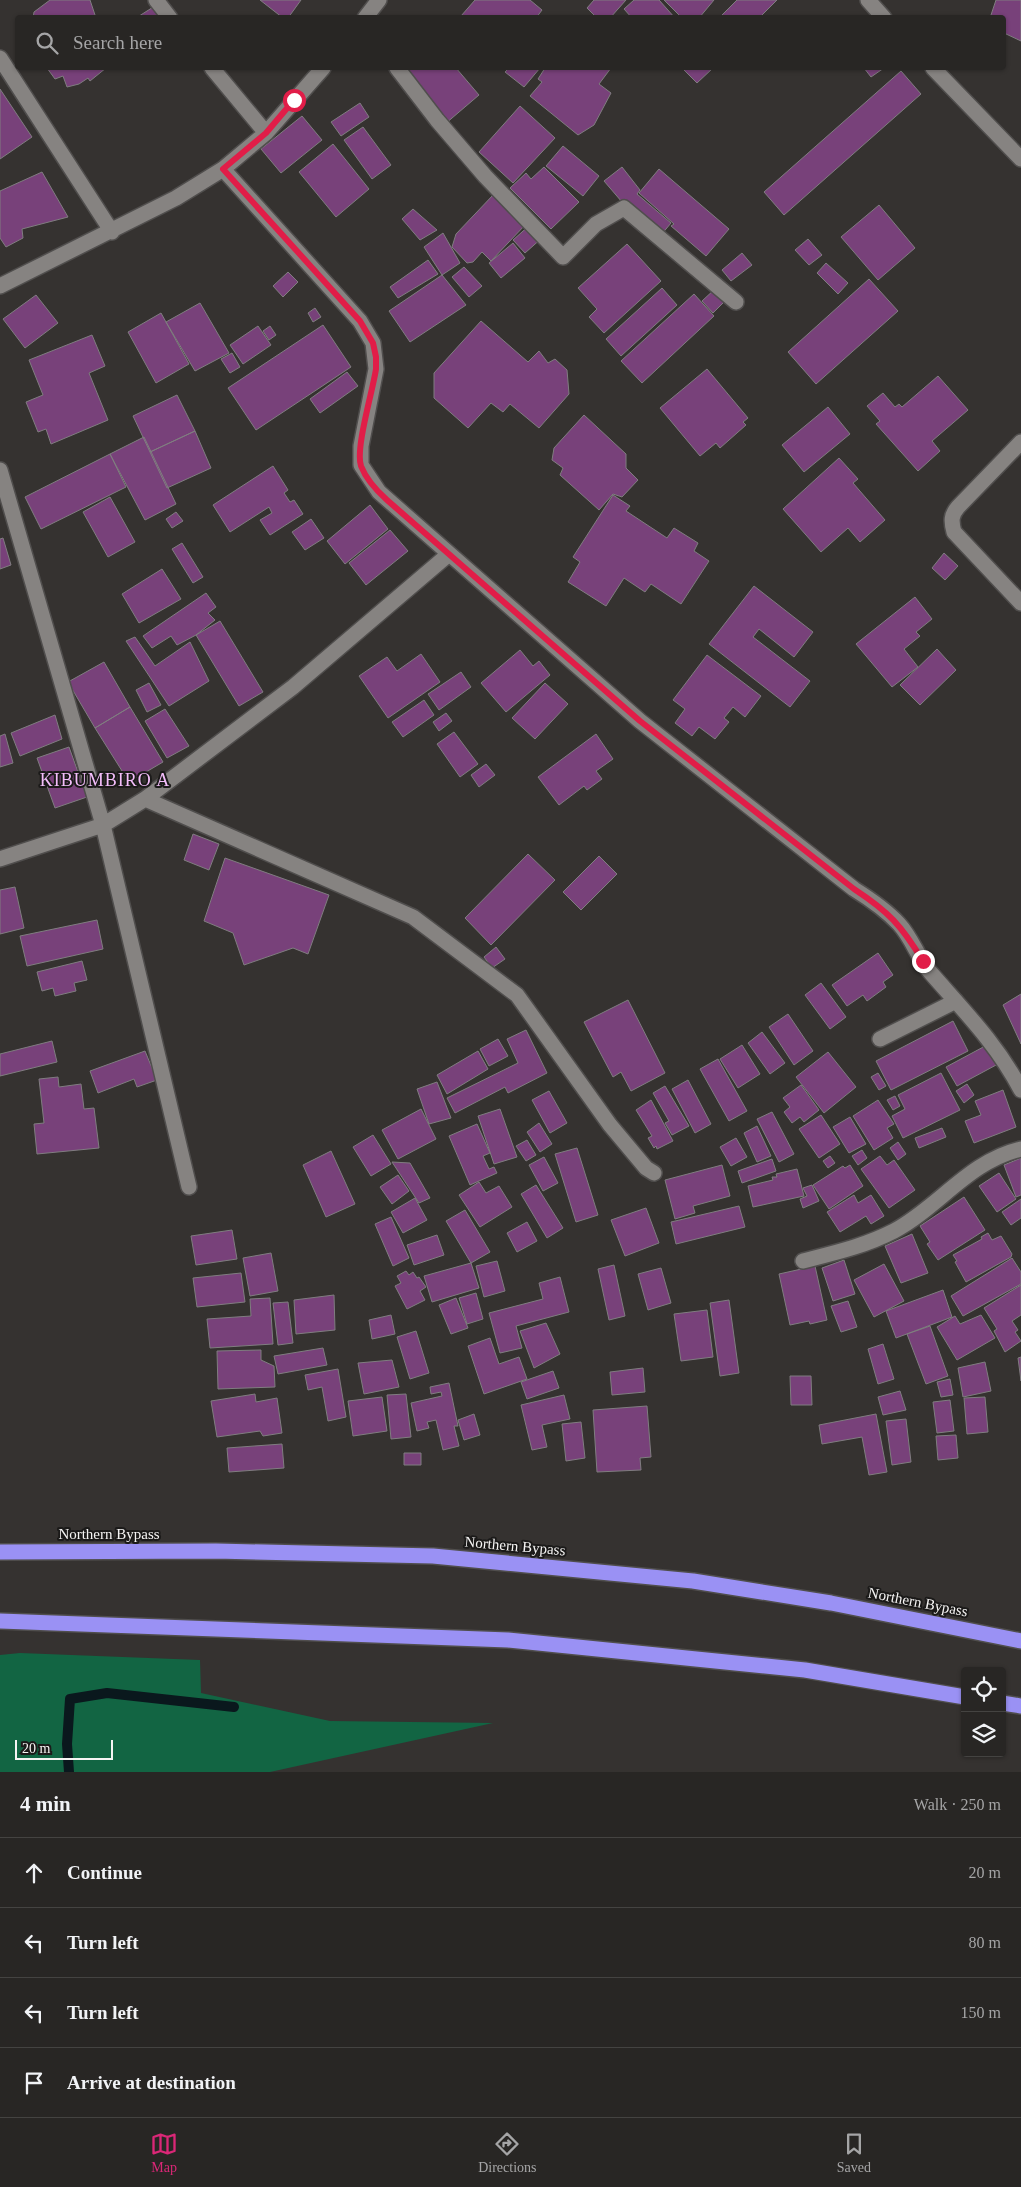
<!DOCTYPE html>
<html lang="en">
<head>
<meta charset="utf-8">
<style>
	:root { --surface:#282624; --page:#343231; --text:#f1f3f6; --muted:#a5a5a6; --line:#444341; --accent:#db2777 }
	body { margin:0; font-family:"Times New Roman",serif; background:var(--page); color:var(--text) }
	.controls { position:absolute; right:15px; bottom:15px; display:grid; overflow:hidden; border-radius:5px; box-shadow:0 1px 4px #0004 }
	.controls button { width:45px; height:45px; display:grid; place-items:center; padding:0; border:0; border-bottom:1px solid var(--line); background:var(--surface); color:var(--text); font:25px sans-serif }
	.scale { position:absolute; left:15px; bottom:12px; width:98px; box-sizing:border-box; padding-left:5px; border:2px solid #f5f4f3; border-top:0; font-size:14px; line-height:18px; white-space:nowrap; color:#f5f4f3; -webkit-text-stroke:4px #1b1a19; paint-order:stroke }
	.stop { position:absolute; width:15px; height:15px; margin:-11px; border:4px solid #e11d48; border-radius:50%; background:#fff }
	.stop.end { background:#e11d48; border-color:#fff; box-shadow:0 1px 5px #0008 }
	.list { margin:0; padding:0; list-style:none }
	h2 { display:flex; justify-content:space-between; align-items:center; height:65px; margin:0; padding:0 20px; font-size:21px }
	h2 small { font-size:16px; font-weight:400; color:var(--muted) }
	.list li { display:grid; grid-template-columns:32px 1fr auto; gap:15px; align-items:center; box-sizing:border-box; height:70px; padding:0 20px; border-top:1px solid var(--line) }
	.list b { display:block; font-size:19px; white-space:nowrap }
	.list em { font-size:16px; font-style:normal; color:var(--muted) }
	.icon { flex:none; width:28px; height:28px; fill:none; stroke:currentColor; stroke-width:2; stroke-linecap:round; stroke-linejoin:round }
	.map { position:relative; flex:none; width:1021px; height:1772px; overflow:hidden }
	.search { position:absolute; background:var(--surface); box-shadow:0 1px 4px #0004; left:15px; right:15px; top:15px; height:55px; display:flex; align-items:center; gap:12px; box-sizing:border-box; padding:0 18px; border-radius:5px; color:var(--muted); font-size:19px }
	.sheet { height:345px; background:var(--surface) }
	nav { display:flex; justify-content:space-around; align-items:center; box-sizing:border-box; height:70px; border-top:1px solid var(--line); background:var(--surface); font-size:14px; color:var(--muted) }
	nav a { display:grid; justify-items:center; gap:2px }
	nav .on { color:var(--accent) }
	.map>svg:first-child { display:block }
	.green { fill:#126543 }
	.lines { fill:none; stroke-linecap:round; stroke-linejoin:round }
	.stream { stroke:#0a181d; stroke-width:10 }
	.building { fill:#78417a; stroke:#807d80 }
	.minor-casing { stroke:#504e4d; stroke-width:18 }
	.motorway-casing { stroke:#504e4d; stroke-width:18 }
	.minor { stroke:#868381; stroke-width:15 }
	.motorway { stroke:#9a91f4; stroke-width:15 }
	.route { stroke:#e11d48; stroke-width:6 }
	.labels { text-anchor:middle; dominant-baseline:central; stroke-width:4; stroke-linejoin:round; paint-order:stroke }
	.street-label { font-size:15px; fill:#f5f4f3; stroke:#1b1a19 }
	.quarter-label { font-size:18px; letter-spacing:1px; fill:#f3bdfa; stroke:#1b1a19 }
</style>
</head>
<body>
<div class="map">
<svg width="1021" height="1772" viewBox="0 0 1021 1772">
	<rect width="100%" height="100%" fill="#353230"/>
	<path class="green" d="M20 1653 200 1660 201 1693 330 1721 493 1723 270 1772H0V1655Z"/>
	<g class="lines">
		<path class="stream" d="M69 1772 67 1744 70 1699 107 1693 234 1707"/>
	</g>
	<path class="building" d="M50 0H90L96 18H33L34 12Z
		M260 0H301L288 18H283Z
		M475 0H530L542 10 536 18H463L461 16Z
		M594 0H626L610 18H597L587 8Z
		M634 0H659L675 18H632L624 9Z
		M664 0H714L699 18H682Z
		M737 0H777L759 18H719Z
		M996 0H1021V41L1004 33V18H990Z
		M158 4 166 18H136Z
		M47 68H106L90 81 88 78 79 84 67 87 63 76 55 79Z
		M398 68H456L479 95 445 124Z
		M509 68H540L524 87 505 72Z
		M545 68H611L599 84 611 93 594 125 578 135 530 96 542 82 538 79Z
		M682 68H713L697 83Z
		M864 68H884L871 77Z
		M901 71 921 94 784 215 764 192Z
		M0 89 32 137 0 159Z
		M360 103 369 117 341 136 331 122Z
		M520 106 555 138 513 183 479 152Z
		M302 116 322 140 281 173 261 149Z
		M363 127 391 165 372 179 344 140Z
		M333 144 369 189 336 217 299 172Z
		M563 146 599 176 583 196 546 166Z
		M544 167 579 202 551 229 510 188 526 173 531 179Z
		M622 167 640 190 637 194 671 223 661 235 622 202 604 181Z
		M659 169 729 229 706 256 671 226 674 224 639 193Z
		M42 172 68 217 22 229 23 238 6 247 0 238V191Z
		M494 194 526 224 491 261 482 252 473 262 467 263 452 247 456 234Z
		M879 205 915 248 878 280 841 237Z
		M413 209 437 230 420 240 402 219Z
		M531 224 543 237 525 253 513 240Z
		M443 233 460 263 442 275 424 247Z
		M808 239 822 255 809 265 795 250Z
		M513 243 525 258 501 278 489 263Z
		M627 244 661 281 604 333 589 317 597 309 578 288Z
		M742 253 752 265 731 281 722 270Z
		M428 260 438 274 398 298 390 287Z
		M826 263 848 283 838 294 817 273Z
		M464 267 482 286 469 297 452 277Z
		M288 272 298 282 283 297 273 286Z
		M442 275 466 305 410 342 389 311Z
		M869 279 898 311 816 384 788 352Z
		M662 288 677 305 621 356 606 339Z
		M716 288 726 300 713 313 702 301Z
		M694 294 714 316 642 383 621 361Z
		M36 295 58 323 25 348 3 319Z
		M200 303 229 353 195 371 166 322Z
		M315 308 321 317 313 322 308 313Z
		M161 313 189 364 156 383 128 332Z
		M481 321 528 362 539 351 548 363 555 359 567 370 569 394 539 428 510 404 503 412 491 403 468 428 434 398V373Z
		M323 325 351 367 256 430 228 388Z
		M258 326 271 345 243 364 230 345Z
		M270 326 276 335 269 340 263 331Z
		M92 335 105 366 89 373 108 420 51 444 46 429 38 432 26 402 43 395 29 360Z
		M232 353 240 367 230 373 221 359Z
		M707 369 748 418 743 422 746 425 720 448 716 443 700 456 660 408Z
		M347 372 358 386 320 413 310 399Z
		M938 376 968 410 932 441 940 451 918 471 876 424 880 421 867 406 883 393 895 407 899 404 902 407Z
		M177 395 195 431 150 452 133 416Z
		M828 407 850 434 804 472 782 445Z
		M584 415 626 454V468L638 480 622 497 613 494 599 510 560 475 563 468 552 460 554 448Z
		M195 431 211 468 167 488 150 452Z
		M144 437 176 504 145 520 110 454Z
		M110 454 126 487 41 529 25 497Z
		M839 458 858 479 853 483 885 520 860 542 848 528 821 552 783 509Z
		M273 466 288 490 284 493 290 502 294 500 303 514 270 535 260 520 272 513 269 507 230 532 213 505Z
		M613 495 630 506 626 511 667 538 674 528 698 543 694 551 709 561 681 604 651 584 645 592 624 578 606 606 568 582 580 562 573 557Z
		M110 497 135 542 108 557 83 512Z
		M370 505 388 529 345 564 327 541Z
		M176 512 183 521 172 528 166 519Z
		M311 519 324 538 305 550 292 532Z
		M390 530 408 551 366 585 349 563Z
		M3 538 11 565 0 569V539Z
		M182 543 203 577 193 583 172 549Z
		M944 553 958 566 945 580 932 568Z
		M162 569 181 599 139 623 122 594Z
		M754 586 813 632 794 657 759 629 753 637 810 681 790 707 709 644Z
		M206 593 216 607 208 613 215 620 196 635 177 645 171 636 152 648 143 636Z
		M915 597 932 619 916 632 920 636 904 649 918 667 892 687 856 644Z
		M220 621 263 692 239 706 196 635Z
		M135 637 155 666 190 642 209 681 169 706 126 641Z
		M937 649 956 670 920 705 900 685Z
		M520 650 533 666 539 661 550 675 506 712 481 683Z
		M421 654 440 682 388 718 359 676 387 657 397 671Z
		M707 655 761 696 745 717 733 707 724 718 729 722 715 739 699 727 692 736 675 723 685 709 673 700Z
		M104 662 130 707 95 728 68 682Z
		M461 672 471 687 439 710 428 694Z
		M149 683 161 705 147 712 136 690Z
		M545 683 568 704 535 739 512 718Z
		M424 700 434 715 403 737 392 722Z
		M130 707 163 762 129 782 95 728Z
		M165 709 189 746 167 758 145 721Z
		M446 713 452 721 439 731 433 722Z
		M55 715 62 739 20 756 11 733Z
		M454 732 478 764 460 777 437 744Z
		M5 734 13 763 0 767V736Z
		M596 734 613 759 596 771 602 779 587 790 584 786 559 805 538 777Z
		M69 747 87 797 55 808 37 758Z
		M486 764 495 775 479 787 471 775Z
		M193 834 219 844 209 870 184 860Z
		M528 854 555 880 491 945 465 918Z
		M599 856 617 874 581 910 563 892Z
		M225 858 329 895 308 954 293 948 244 965 233 933 204 921Z
		M15 887 24 928 0 934V890Z
		M97 920 103 949 27 966 20 936Z
		M496 947 505 959 492 968 484 957Z
		M878 953 893 975 883 982 886 987 867 1001 863 995 847 1006 832 985Z
		M82 961 87 980 74 983 76 991 55 996 53 988 42 991 37 972Z
		M821 983 846 1017 830 1029 805 995Z
		M1021 994V1044L1003 1005Z
		M628 1000 665 1073 631 1091 621 1072 613 1077 584 1022Z
		M788 1014 813 1051 794 1065 769 1027Z
		M953 1021 968 1051 891 1090 876 1061Z
		M526 1030 547 1073 508 1093 505 1087 455 1113 447 1098 518 1063 507 1039Z
		M762 1032 785 1063 770 1074 748 1043Z
		M498 1039 508 1056 489 1066 480 1049Z
		M52 1041 57 1062 0 1076V1054Z
		M742 1045 760 1074 738 1088 720 1059Z
		M987 1045 998 1064 957 1086 946 1067Z
		M145 1051 157 1080 137 1087 134 1079 98 1093 90 1071Z
		M478 1051 488 1069 447 1094 437 1075Z
		M828 1052 856 1087 824 1113 796 1077Z
		M718 1059 747 1111 729 1121 700 1069Z
		M878 1073 886 1086 879 1090 871 1077Z
		M941 1073 960 1110 903 1138 892 1116 905 1109 898 1095Z
		M58 1077 59 1087 81 1084 84 1109 94 1108 99 1148 37 1154 34 1124 44 1123 39 1079Z
		M688 1080 711 1124 695 1133 672 1089Z
		M437 1082 451 1118 429 1124 417 1089Z
		M967 1084 974 1095 964 1103 956 1091Z
		M801 1085 819 1110 804 1122 800 1117 792 1123 784 1112 790 1107 783 1098Z
		M665 1086 689 1126 672 1135 665 1123 669 1121 653 1093Z
		M1003 1090 1016 1127 974 1143 965 1121 981 1115 975 1101Z
		M549 1091 567 1123 550 1133 532 1100Z
		M895 1096 900 1106 893 1110 887 1100Z
		M651 1100 673 1141 657 1149 656 1146 654 1148 648 1138 652 1136 636 1110Z
		M878 1100 894 1124 887 1128 893 1138 874 1150 853 1116Z
		M421 1109 436 1139 398 1159 382 1130Z
		M500 1109 517 1157 494 1164 478 1116Z
		M772 1112 794 1154 779 1162 757 1119Z
		M821 1115 840 1144 819 1158 799 1129Z
		M850 1117 866 1144 849 1153 833 1127Z
		M539 1123 552 1144 540 1152 527 1132Z
		M477 1124 490 1153 483 1156 489 1169 494 1167 497 1173 470 1185 449 1136Z
		M757 1126 771 1156 757 1162 744 1133Z
		M942 1128 946 1137 919 1148 915 1138Z
		M373 1135 391 1164 371 1176 353 1147Z
		M736 1138 747 1157 731 1166 720 1147Z
		M527 1140 536 1155 526 1161 516 1146Z
		M898 1142 906 1154 898 1160 890 1148Z
		M577 1148 598 1215 576 1222 555 1154Z
		M862 1150 867 1158 858 1165 852 1156Z
		M331 1151 355 1204 326 1217 303 1165Z
		M830 1156 835 1163 828 1168 823 1161Z
		M880 1156 887 1165 894 1160 915 1190 889 1208 861 1169Z
		M544 1157 558 1183 543 1191 529 1165Z
		M1021 1158V1195L1016 1197 1004 1165Z
		M772 1159 776 1171 742 1183 738 1171Z
		M392 1162 410 1163 430 1198 419 1203Z
		M722 1165 730 1196 693 1206 695 1213 675 1219 665 1180Z
		M850 1165 863 1186 829 1209 813 1185 843 1166 845 1168Z
		M797 1169 804 1196 753 1207 748 1186 773 1180 772 1177H777L776 1174Z
		M999 1173 1016 1199 997 1212 979 1186Z
		M398 1175 409 1191 392 1204 380 1187Z
		M479 1182 486 1193 499 1186 512 1207 480 1227 459 1195Z
		M536 1185 563 1228 547 1238 521 1194Z
		M812 1185 819 1201 803 1208 800 1199 807 1196 803 1188Z
		M854 1195 858 1203 871 1195 884 1216 871 1224 866 1216 840 1232 827 1212Z
		M964 1197 985 1230 938 1260 927 1244 930 1242 920 1226Z
		M415 1198 427 1220 403 1233 391 1212Z
		M1021 1199V1218L1011 1225 1002 1212Z
		M739 1206 745 1227 676 1244 671 1222Z
		M646 1208 659 1243 625 1256 611 1220Z
		M465 1210 490 1252 471 1263 446 1221Z
		M391 1217 409 1258 393 1266 375 1224Z
		M527 1222 537 1241 517 1252 507 1233Z
		M232 1230 237 1259 196 1265 191 1236Z
		M988 1233 992 1240 1001 1236 1012 1254 1011 1257 966 1282 955 1262 957 1261 953 1255 982 1239 981 1237Z
		M912 1234 928 1273 901 1283 885 1246Z
		M437 1235 444 1255 414 1265 407 1245Z
		M271 1253 278 1291 250 1296 243 1258Z
		M1012 1258 1021 1272V1284L963 1316 951 1296Z
		M844 1260 855 1294 833 1301 822 1268Z
		M497 1261 505 1291 484 1297 476 1266Z
		M471 1263 479 1288 432 1302 424 1276Z
		M884 1264 904 1301 874 1317 854 1280Z
		M614 1265 625 1316 609 1320 598 1269Z
		M815 1266 827 1320 810 1324 809 1321 790 1325 779 1274Z
		M661 1268 671 1303 648 1310 638 1274Z
		M406 1271 409 1275 413 1272 417 1278 419 1277 426 1287 420 1291 425 1300 407 1309 395 1286 401 1283 397 1276Z
		M241 1273 245 1302 197 1307 193 1278Z
		M560 1277 569 1312 516 1326 522 1348 500 1353 489 1313 543 1299 539 1283Z
		M1021 1285V1315L1012 1321 1018 1330 1015 1332 1021 1341 1005 1352 994 1331 997 1329 984 1308Z
		M943 1290 952 1317 896 1338 886 1311Z
		M476 1293 483 1319 467 1324 459 1298Z
		M334 1295 335 1330 296 1334 294 1300Z
		M270 1298 273 1344 210 1348 207 1319 251 1316 250 1299Z
		M456 1298 468 1328 451 1334 439 1305Z
		M729 1300 739 1373 720 1376 710 1303Z
		M848 1301 857 1327 841 1332 831 1306Z
		M288 1302 293 1343 278 1345 273 1303Z
		M707 1310 713 1357 681 1361 674 1314Z
		M391 1315 395 1334 372 1339 369 1320Z
		M981 1315 995 1338 957 1360 937 1327 955 1316 960 1324Z
		M546 1323 560 1354 534 1368 520 1331Z
		M930 1326 948 1376 926 1384 907 1334Z
		M416 1331 429 1373 410 1379 397 1337Z
		M490 1338 499 1364 519 1357 527 1379 484 1394 468 1346Z
		M883 1344 894 1379 878 1384 868 1349Z
		M323 1348 327 1365 278 1374 274 1356Z
		M261 1350V1360L274 1366 275 1387 218 1389 217 1351Z
		M1021 1357V1381L1018 1358Z
		M392 1360 399 1387 364 1394 358 1363Z
		M985 1362 991 1391 963 1397 958 1368Z
		M643 1368 645 1392 612 1395 610 1372Z
		M338 1369 346 1417 328 1421 322 1387 308 1390 305 1375Z
		M553 1371 559 1388 527 1399 521 1382Z
		M790 1376H811L812 1405H791Z
		M950 1379 953 1395 941 1397 937 1382Z
		M449 1383 458 1426H454L459 1446 443 1450 436 1420 427 1422 429 1428 417 1431 411 1403 442 1396 441 1392 431 1394 430 1387Z
		M900 1391 906 1410 883 1415 878 1397Z
		M255 1394 256 1402 277 1398 282 1433 263 1436 260 1431 217 1437 211 1401Z
		M406 1394 411 1437 391 1439 387 1395Z
		M564 1395 570 1419 542 1425 547 1447 532 1450 521 1405Z
		M382 1397 387 1431 353 1436 348 1401Z
		M985 1397 988 1432 967 1434 964 1398Z
		M950 1400 954 1431 937 1433 933 1402Z
		M647 1406 651 1457 640 1458 641 1470 597 1472 593 1410Z
		M474 1414 480 1435 464 1440 458 1420Z
		M876 1414 887 1472 869 1475 862 1437 822 1444 819 1425Z
		M906 1419 911 1462 892 1465 886 1421Z
		M581 1422 585 1458 566 1461 562 1424Z
		M956 1435 958 1458 938 1460 936 1436Z
		M282 1444 284 1468 229 1472 227 1448Z
		M404 1453H421V1465H404Z"/>
	<g class="lines">
		<g class="minor-casing">
			<path id="minor" d="M156 0 170 18
				M868 0 884 18
				M365 18 379 0
				M0 58 112 232
				M212 68 266 133
				M397 68 437 120 485 176 563 257 596 224 624 208 736 302
				M933 68 1021 159
				M223 169 360 321 373 343 376 369 361 446V465L379 492 640 721 854 889C870 899 886 910 899 924 912 938 918 958 930 972 964 1011 997 1044 1021 1090
				M0 286 176 198 223 169 266 133 323 68
				M1021 442 958 507C951 515 951 521 954 532L1021 603
				M0 470 103 825 189 1187
				M145 799 413 917 517 995 610 1125 646 1168 654 1173
				M0 859 103 825 145 799 293 687 449 554
				M880 1039 956 1001
				M803 1261C834 1253 865 1246 894 1231 939 1207 969 1161 1021 1149"/>
		</g>
		<g class="motorway-casing">
			<path id="motorway" d="M0 1552 216 1551 433 1556 693 1581 831 1603 1021 1641
				M0 1621 508 1640 805 1670 965 1697
				M1002 1703 1021 1706"/>
		</g>
		<use href="#minor" class="minor"/>
		<use href="#motorway" class="motorway"/>
	</g>
	<g class="lines">
		<path class="route" d="M294 100 266 133 223 169 360 321 373 343 376 357V369C373 390 355 449 361 466 366 479 377 491 387 500L640 721 854 889C889 912 901 925 923 961"/>
	</g>
	<g class="labels">
		<g class="street-label">
			<text x="109" y="1534">Northern Bypass</text>
			<text transform="translate(515 1546) rotate(5)">Northern Bypass</text>
			<text transform="translate(918 1602) rotate(11)">Northern Bypass</text>
		</g>
		<g class="quarter-label">
			<text x="105" y="780">KIBUMBIRO A</text>
		</g>
	</g>
</svg>
<div class="controls">
<button><svg class="icon" aria-label="locate" viewBox="0 0 24 24"><circle cx="12" cy="12" r="6"/><path d="M12 2v4M12 18v4M2 12h4M18 12h4"/></svg></button>
<button><svg class="icon" aria-label="layers" viewBox="0 0 24 24"><path d="M12 4l9 5-9 5-9-5zM3 14l9 5 9-5"/></svg></button>
</div>
<div class="scale">20 m</div>
<div class="stop" style="left:294px;top:100px"></div>
<div class="stop end" style="left:923px;top:961px"></div>
<div class="search"><svg class="icon" aria-label="search" viewBox="0 0 24 24"><circle cx="10" cy="10" r="6"/><path d="M15 15l6 6"/></svg>Search here</div>
</div>
<section class="sheet">
<h2>4 min<small>Walk · 250 m</small></h2>
<ul class="list">
<li><svg class="icon" aria-label="ahead" viewBox="0 0 24 24"><path d="M12 20V5M6 11l6-6 6 6"/></svg><div><b>Continue</b></div><em>20 m</em></li>
<li><svg class="icon" aria-label="left" viewBox="0 0 24 24"><path d="M17 20v-9H6M10 6l-5 5 5 5"/></svg><div><b>Turn left</b></div><em>80 m</em></li>
<li><svg class="icon" aria-label="left" viewBox="0 0 24 24"><path d="M17 20v-9H6M10 6l-5 5 5 5"/></svg><div><b>Turn left</b></div><em>150 m</em></li>
<li><svg class="icon" aria-label="arrive" viewBox="0 0 24 24"><path d="M6 21V4h12l-3 4 3 4H6"/></svg><div><b>Arrive at destination</b></div></li>
</ul>
</section>
<nav>
<a class="on"><svg class="icon" aria-label="map" viewBox="0 0 24 24"><path d="M3 6l6-2 6 2 6-2v14l-6 2-6-2-6 2zM9 4v14M15 6v14"/></svg>Map</a>
<a><svg class="icon" aria-label="directions" viewBox="0 0 24 24"><path d="M12 3l9 9-9 9-9-9zM9 14v-3h6M13 9l2 2-2 2"/></svg>Directions</a>
<a><svg class="icon" aria-label="saved" viewBox="0 0 24 24"><path d="M7 4h10v16l-5-4-5 4z"/></svg>Saved</a>
</nav>
</body>
</html>
